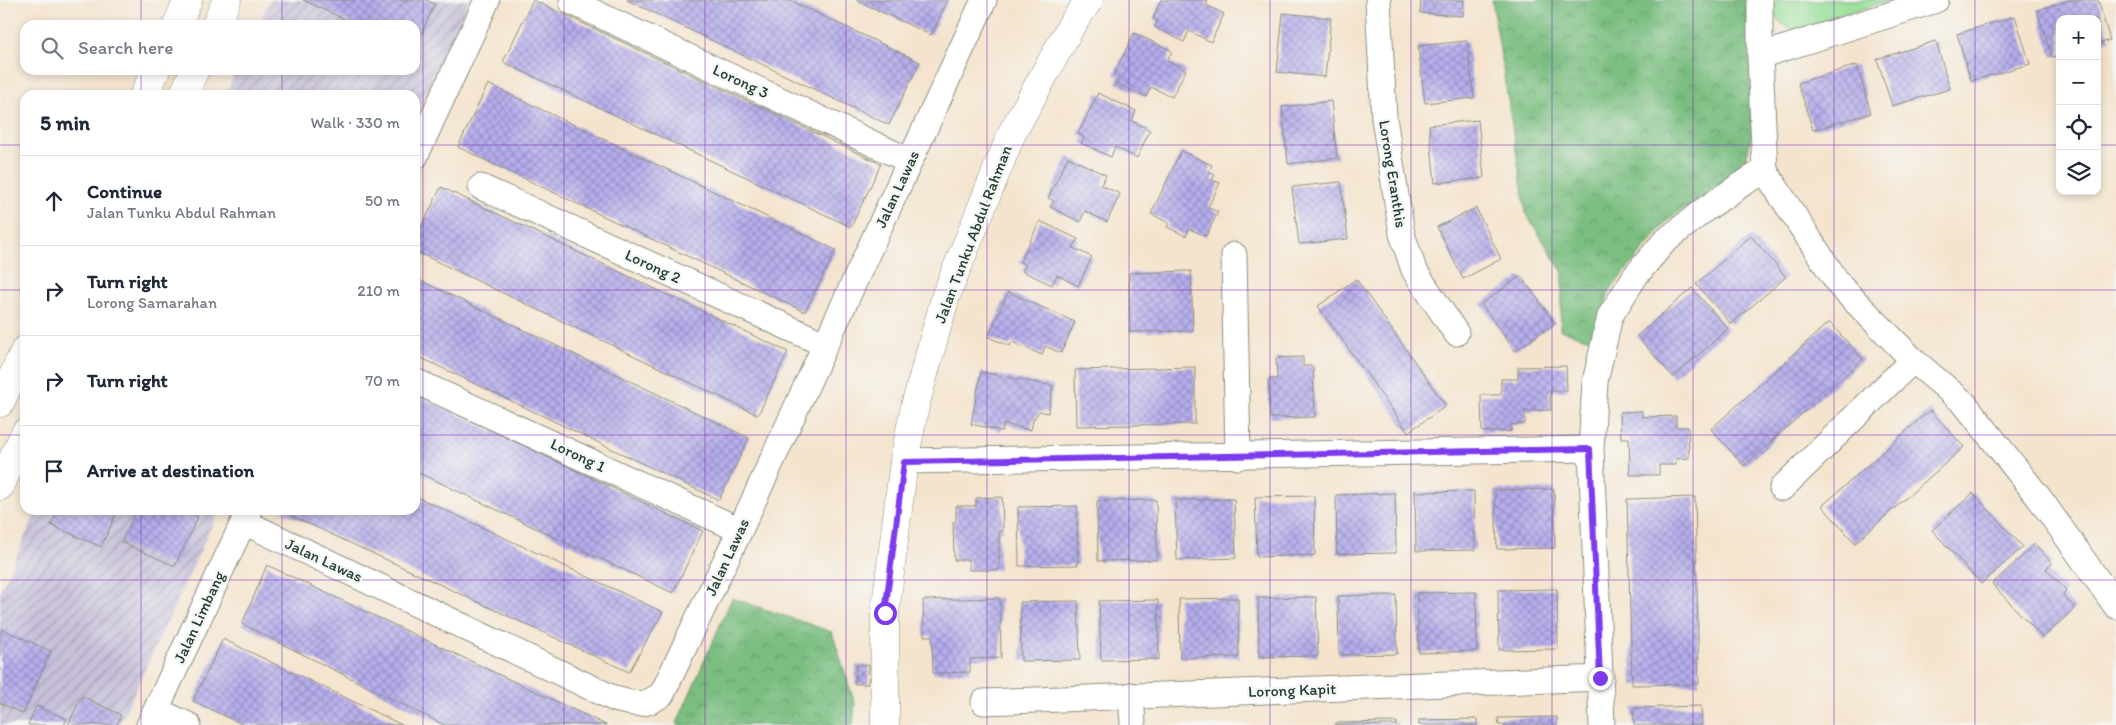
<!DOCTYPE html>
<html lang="en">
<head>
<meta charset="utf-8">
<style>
	:root { --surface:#fff; --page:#f6f6f7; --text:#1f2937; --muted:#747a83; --line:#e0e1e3 }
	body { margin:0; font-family:Itim,sans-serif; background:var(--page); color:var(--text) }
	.controls { position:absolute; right:15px; top:15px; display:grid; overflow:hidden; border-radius:10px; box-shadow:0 2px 8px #0003 }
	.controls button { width:45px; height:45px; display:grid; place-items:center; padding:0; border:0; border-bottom:1px solid var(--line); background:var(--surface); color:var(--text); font:25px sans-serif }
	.stop { position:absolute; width:15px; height:15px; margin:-11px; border:4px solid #7c3aed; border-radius:50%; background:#fff }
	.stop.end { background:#7c3aed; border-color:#fff; box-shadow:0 1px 5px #0008 }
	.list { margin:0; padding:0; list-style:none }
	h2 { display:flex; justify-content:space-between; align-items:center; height:65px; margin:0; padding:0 20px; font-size:21px }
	h2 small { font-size:16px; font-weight:400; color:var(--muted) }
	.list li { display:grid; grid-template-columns:32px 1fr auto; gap:15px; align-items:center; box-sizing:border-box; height:90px; padding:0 20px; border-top:1px solid var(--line) }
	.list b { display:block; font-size:19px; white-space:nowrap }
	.list p { margin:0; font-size:16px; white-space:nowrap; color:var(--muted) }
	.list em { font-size:16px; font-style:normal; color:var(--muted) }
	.icon { flex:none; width:28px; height:28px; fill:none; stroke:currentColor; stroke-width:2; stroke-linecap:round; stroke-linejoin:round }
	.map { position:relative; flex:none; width:2116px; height:725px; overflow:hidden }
	.search { position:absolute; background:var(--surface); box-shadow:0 2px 8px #0003; left:20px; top:20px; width:400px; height:55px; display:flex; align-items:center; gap:12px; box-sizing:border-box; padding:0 18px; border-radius:15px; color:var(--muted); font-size:19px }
	.panel { position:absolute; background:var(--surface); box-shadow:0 2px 8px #0003; left:20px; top:90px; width:400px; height:425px; border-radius:15px }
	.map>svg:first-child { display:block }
	.industrial { fill:url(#industrial-furrows) }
	.green { fill:#98df99; stroke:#5c8e66 }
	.forest { fill:url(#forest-crowns); stroke:#4c7e5a }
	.building { fill:url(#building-cross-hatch) }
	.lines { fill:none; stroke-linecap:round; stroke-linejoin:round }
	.minor-casing { stroke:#8a9081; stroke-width:27 }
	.tertiary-casing { stroke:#8a9081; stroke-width:29 }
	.minor { stroke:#fff; stroke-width:25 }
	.tertiary { stroke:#fff; stroke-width:28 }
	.route { stroke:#7c3aed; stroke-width:6 }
	.grid { fill:none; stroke:#7b2cbf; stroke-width:1; stroke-opacity:0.55 }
	.labels { text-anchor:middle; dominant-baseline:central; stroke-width:5; stroke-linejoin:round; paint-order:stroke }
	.street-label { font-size:16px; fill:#1f3d34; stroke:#f6f6f2 }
</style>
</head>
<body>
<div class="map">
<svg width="2116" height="725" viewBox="0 0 2116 725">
	<defs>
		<pattern id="industrial-furrows" width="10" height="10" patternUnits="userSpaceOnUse" patternTransform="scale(1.25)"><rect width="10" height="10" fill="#c7c0d9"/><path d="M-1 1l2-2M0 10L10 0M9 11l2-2" fill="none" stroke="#a19db1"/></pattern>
		<pattern id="forest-crowns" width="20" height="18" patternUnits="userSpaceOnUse" patternTransform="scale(1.25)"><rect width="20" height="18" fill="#7abe81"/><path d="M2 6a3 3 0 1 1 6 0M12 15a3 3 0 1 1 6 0" fill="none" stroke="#639c6a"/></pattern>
		<pattern id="building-cross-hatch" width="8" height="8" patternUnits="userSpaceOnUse" patternTransform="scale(1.25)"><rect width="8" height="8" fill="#b7aeed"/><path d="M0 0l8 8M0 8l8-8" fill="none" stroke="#948fc1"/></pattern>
	</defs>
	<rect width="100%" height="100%" fill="#f6f6f2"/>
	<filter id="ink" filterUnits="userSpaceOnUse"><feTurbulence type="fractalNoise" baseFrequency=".02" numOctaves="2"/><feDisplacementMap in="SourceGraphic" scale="10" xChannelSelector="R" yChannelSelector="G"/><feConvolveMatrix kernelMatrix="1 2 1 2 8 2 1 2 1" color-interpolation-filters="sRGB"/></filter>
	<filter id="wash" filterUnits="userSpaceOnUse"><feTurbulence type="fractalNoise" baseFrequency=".0096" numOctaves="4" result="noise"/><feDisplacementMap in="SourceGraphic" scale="20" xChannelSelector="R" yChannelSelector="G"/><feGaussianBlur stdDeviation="1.12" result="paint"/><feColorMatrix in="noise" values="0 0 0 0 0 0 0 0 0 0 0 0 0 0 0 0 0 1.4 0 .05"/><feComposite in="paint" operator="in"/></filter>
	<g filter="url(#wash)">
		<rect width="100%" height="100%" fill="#f4e4ce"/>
		<path class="industrial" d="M270 0H469L415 116V95H225L237 70H415V25H258Z
			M37 510H219L119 725H0V592Z"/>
		<path class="green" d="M1777 0H1891L1793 30C1781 25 1769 15 1777 0Z"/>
		<path class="forest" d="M1492 0H1748L1752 133 1744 168 1669 219 1610 290 1593 340 1560 330 1563 273 1526 213Z
			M732 598 832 632 855 704 853 725H676Z"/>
		<g id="blocks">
			<path class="building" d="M303 0H426L435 4 415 47V25H357Z
				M533 0 881 164 851 227 503 62Z
				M627 0H789L920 62 889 125Z
				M856 0H948L931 35Z
				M1161 0H1208L1206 5 1224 14 1211 42 1189 31 1184 42 1155 27 1158 21 1153 19Z
				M1421 0H1464L1463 16 1420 13Z
				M2070 0H2098L2110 40 2097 44V19H2060V55L2052 57 2037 10Z
				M1283 13 1331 18 1325 77 1277 72Z
				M2015 16 2030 64 1971 81 1957 34Z
				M1134 33 1172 51 1167 61 1186 70 1172 97 1151 87 1146 97 1116 83 1119 77 1114 74Z
				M1467 41 1474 98 1425 103 1418 46Z
				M1936 41 1950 89 1892 106 1877 59Z
				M1857 65 1871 113 1813 130 1798 83Z
				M488 84 836 250 805 312 458 147Z
				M1098 93 1136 111 1132 121 1150 130 1137 158 1115 147 1111 157 1081 143 1084 137 1078 134Z
				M1331 101 1337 158 1288 164 1282 107Z
				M1478 120 1484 178 1435 183 1429 125Z
				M1181 151 1212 165 1209 172 1215 175 1212 180 1220 183 1208 207 1218 212 1206 236 1189 229 1186 236 1167 227 1169 223 1151 214Z
				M1068 157 1106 175 1101 185 1120 194 1107 222 1085 211 1080 222 1050 207 1054 201 1048 198Z
				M1341 182 1348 239 1299 244 1292 187Z
				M441 187 788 352 758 415 415 251V240Z
				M1476 208 1501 259 1463 279 1437 227Z
				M1040 221 1078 239 1073 248 1092 257 1078 286 1057 275 1052 285 1022 271 1026 265 1020 262Z
				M1751 236 1786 277 1731 324 1696 284Z
				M1191 271 1193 331 1130 332 1129 273Z
				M1521 276 1555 323 1515 351 1481 304Z
				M415 278 749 438 719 500 415 355Z
				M1356 279 1446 406 1408 432 1318 306Z
				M1692 288 1728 329 1673 377 1637 336Z
				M1008 292 1075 322 1061 353 1045 346 1042 355 1012 342 1010 346 988 337Z
				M1829 322 1863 359 1744 466 1711 429Z
				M1303 357V366H1313L1315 417 1270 418 1268 379H1277L1276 358Z
				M1566 366 1567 391H1550L1551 410 1525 411V424L1511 425V431L1482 432 1481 395H1501V379H1518V367Z
				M1195 367V424L1076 426 1075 370Z
				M981 372 1053 386 1048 413 1039 411 1033 420 1031 430 1003 424 1002 431 971 424Z
				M415 394 703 531 673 593 415 471Z
				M1930 410 1964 447 1855 543 1822 506Z
				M1642 411V417L1676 416V427H1688L1689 458 1676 459V465H1659V475H1630L1629 438H1621L1620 412Z
				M1554 489 1555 548 1497 549 1495 490Z
				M1474 491 1475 550 1416 551 1415 492Z
				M1395 493 1396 553 1337 554 1336 495Z
				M1973 493 2023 547 1981 584 1932 530Z
				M415 496 663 612 629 672 281 511 415 510Z
				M1314 496 1315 555 1257 557 1255 497Z
				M1002 497 1003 531H999V570H969V560H954L953 522H956V506H976V498Z
				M1695 497 1699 684 1632 685 1627 499Z
				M1234 499 1236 558 1177 560 1175 500Z
				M1156 500 1157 560 1098 561 1097 501Z
				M1077 506 1078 565 1019 566 1018 507Z
				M58 510H118L101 547 51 525Z
				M137 510H184L198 517 175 566 121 542Z
				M2035 544 2052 563 2046 569 2066 590 2063 595 2075 608 2043 638 1992 584Z
				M267 565 606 725H444L242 624Z
				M1557 589 1558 649 1499 650 1498 590Z
				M1476 592 1477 651 1419 653 1417 593Z
				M1396 595 1397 654 1339 655 1338 596Z
				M1316 597 1318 656 1259 657 1258 598Z
				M1000 598 1001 658 970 659V672L933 673 932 636H924L923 600Z
				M1238 598 1239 657 1180 658 1179 599Z
				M1158 600 1159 659 1101 660 1099 601Z
				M1078 601 1080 660 1021 661 1020 602Z
				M2 629 51 651 23 714 0 703V634Z
				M223 639 402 725H244L193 701Z
				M856 665H869L868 684H855Z
				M82 696 121 715 117 725H68Z
				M36 706 67 719 64 725H28Z
				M1701 706 1702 725H1634L1633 708Z
				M1557 717V725H1499L1498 718Z
				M1477 719V725H1419V720Z
				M1397 722V725H1336V723Z"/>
		</g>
	</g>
	<g filter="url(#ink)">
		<use href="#blocks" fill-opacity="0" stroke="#8a9081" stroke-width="1"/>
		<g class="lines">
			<g class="minor-casing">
				<path id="minor" d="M1378 0 1384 118 1402 234 1414 270 1456 333
					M572 2 910 161
					M1760 56V0
					M415 157 487 0
					M1765 171 1760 56 1936 0
					M481 187 824 344
					M1234 255 1238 457
					M415 381 740 530
					M904 461 1591 449
					M1782 488 1913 360
					M244 522 615 699C636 705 644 707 662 694L740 530 984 0
					M1131 695 1133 725
					M984 702 1601 678
					M156 710 188 725
					M149 725 249 510
					M1602 725 1591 449 1595 382 1610 316 1636 275 1664 242 1704 210 1745 182 1765 171 1840 286 1913 360 1964 403 2040 499 2116 606"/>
			</g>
			<g class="tertiary-casing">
				<path id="tertiary" d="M177 25 188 0
					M216 25 227 0
					M144 95 156 70
					M183 95 195 70
					M0 403 25 350
					M0 486 25 433
					M885 725V613L904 461 915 406 946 295 1012 133 1071 26 1089 0"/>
			</g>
			<use href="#minor" class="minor"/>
			<use href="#tertiary" class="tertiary"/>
		</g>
	</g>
	<g class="lines" filter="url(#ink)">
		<path class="route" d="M885 613 904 462 1590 449 1600 678"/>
	</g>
	<path class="grid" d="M141 0V25M282 0V25M423 0V725M564 0V725M705 0V725M846 0V725M987 0V725M1129 0V725M1270 0V725M1411 0V725M1552 0V725M1693 0V725M1834 0V725M1975 0V725M141 70V95M282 70V95M0 145H25M415 145H2060M2097 145H2116M0 290H25M415 290H2116M0 435H25M415 435H2116M141 510V725M282 510V725M0 580H2116"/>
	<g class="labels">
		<g class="street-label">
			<text transform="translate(741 81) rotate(25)">Lorong 3</text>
			<text transform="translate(1393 174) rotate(81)">Lorong Eranthis</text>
			<text transform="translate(897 189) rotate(-65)">Jalan Lawas</text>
			<text transform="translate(973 234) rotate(-69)">Jalan Tunku Abdul Rahman</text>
			<text transform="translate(653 266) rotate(25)">Lorong 2</text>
			<text transform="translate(578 455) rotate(25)">Lorong 1</text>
			<text transform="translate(727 557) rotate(-65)">Jalan Lawas</text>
			<text transform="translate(324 560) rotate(25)">Jalan Lawas</text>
			<text transform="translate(199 617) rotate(-65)">Jalan Limbang</text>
			<text transform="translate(1292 690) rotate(-2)">Lorong Kapit</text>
		</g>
	</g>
</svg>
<div class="controls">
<button>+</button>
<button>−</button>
<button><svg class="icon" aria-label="locate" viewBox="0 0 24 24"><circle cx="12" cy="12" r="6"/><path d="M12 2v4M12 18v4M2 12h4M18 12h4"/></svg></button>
<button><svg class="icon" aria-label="layers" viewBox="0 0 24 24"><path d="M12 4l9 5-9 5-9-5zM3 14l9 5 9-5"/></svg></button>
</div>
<div class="stop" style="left:885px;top:613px"></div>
<div class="stop end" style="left:1600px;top:678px"></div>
<div class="search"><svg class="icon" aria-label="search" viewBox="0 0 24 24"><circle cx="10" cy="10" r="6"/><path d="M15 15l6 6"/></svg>Search here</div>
<section class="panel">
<h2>5 min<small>Walk · 330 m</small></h2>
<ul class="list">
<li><svg class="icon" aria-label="ahead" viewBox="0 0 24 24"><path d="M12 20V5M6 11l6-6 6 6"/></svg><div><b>Continue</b><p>Jalan Tunku Abdul Rahman</p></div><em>50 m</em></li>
<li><svg class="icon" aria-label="right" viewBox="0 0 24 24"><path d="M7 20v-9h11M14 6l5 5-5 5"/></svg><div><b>Turn right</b><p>Lorong Samarahan</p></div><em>210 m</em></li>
<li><svg class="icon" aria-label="right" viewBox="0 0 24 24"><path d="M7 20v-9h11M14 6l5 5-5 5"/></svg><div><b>Turn right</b></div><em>70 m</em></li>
<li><svg class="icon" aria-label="arrive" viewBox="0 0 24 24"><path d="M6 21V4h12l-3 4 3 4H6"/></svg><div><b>Arrive at destination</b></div></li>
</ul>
</section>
</div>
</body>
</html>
